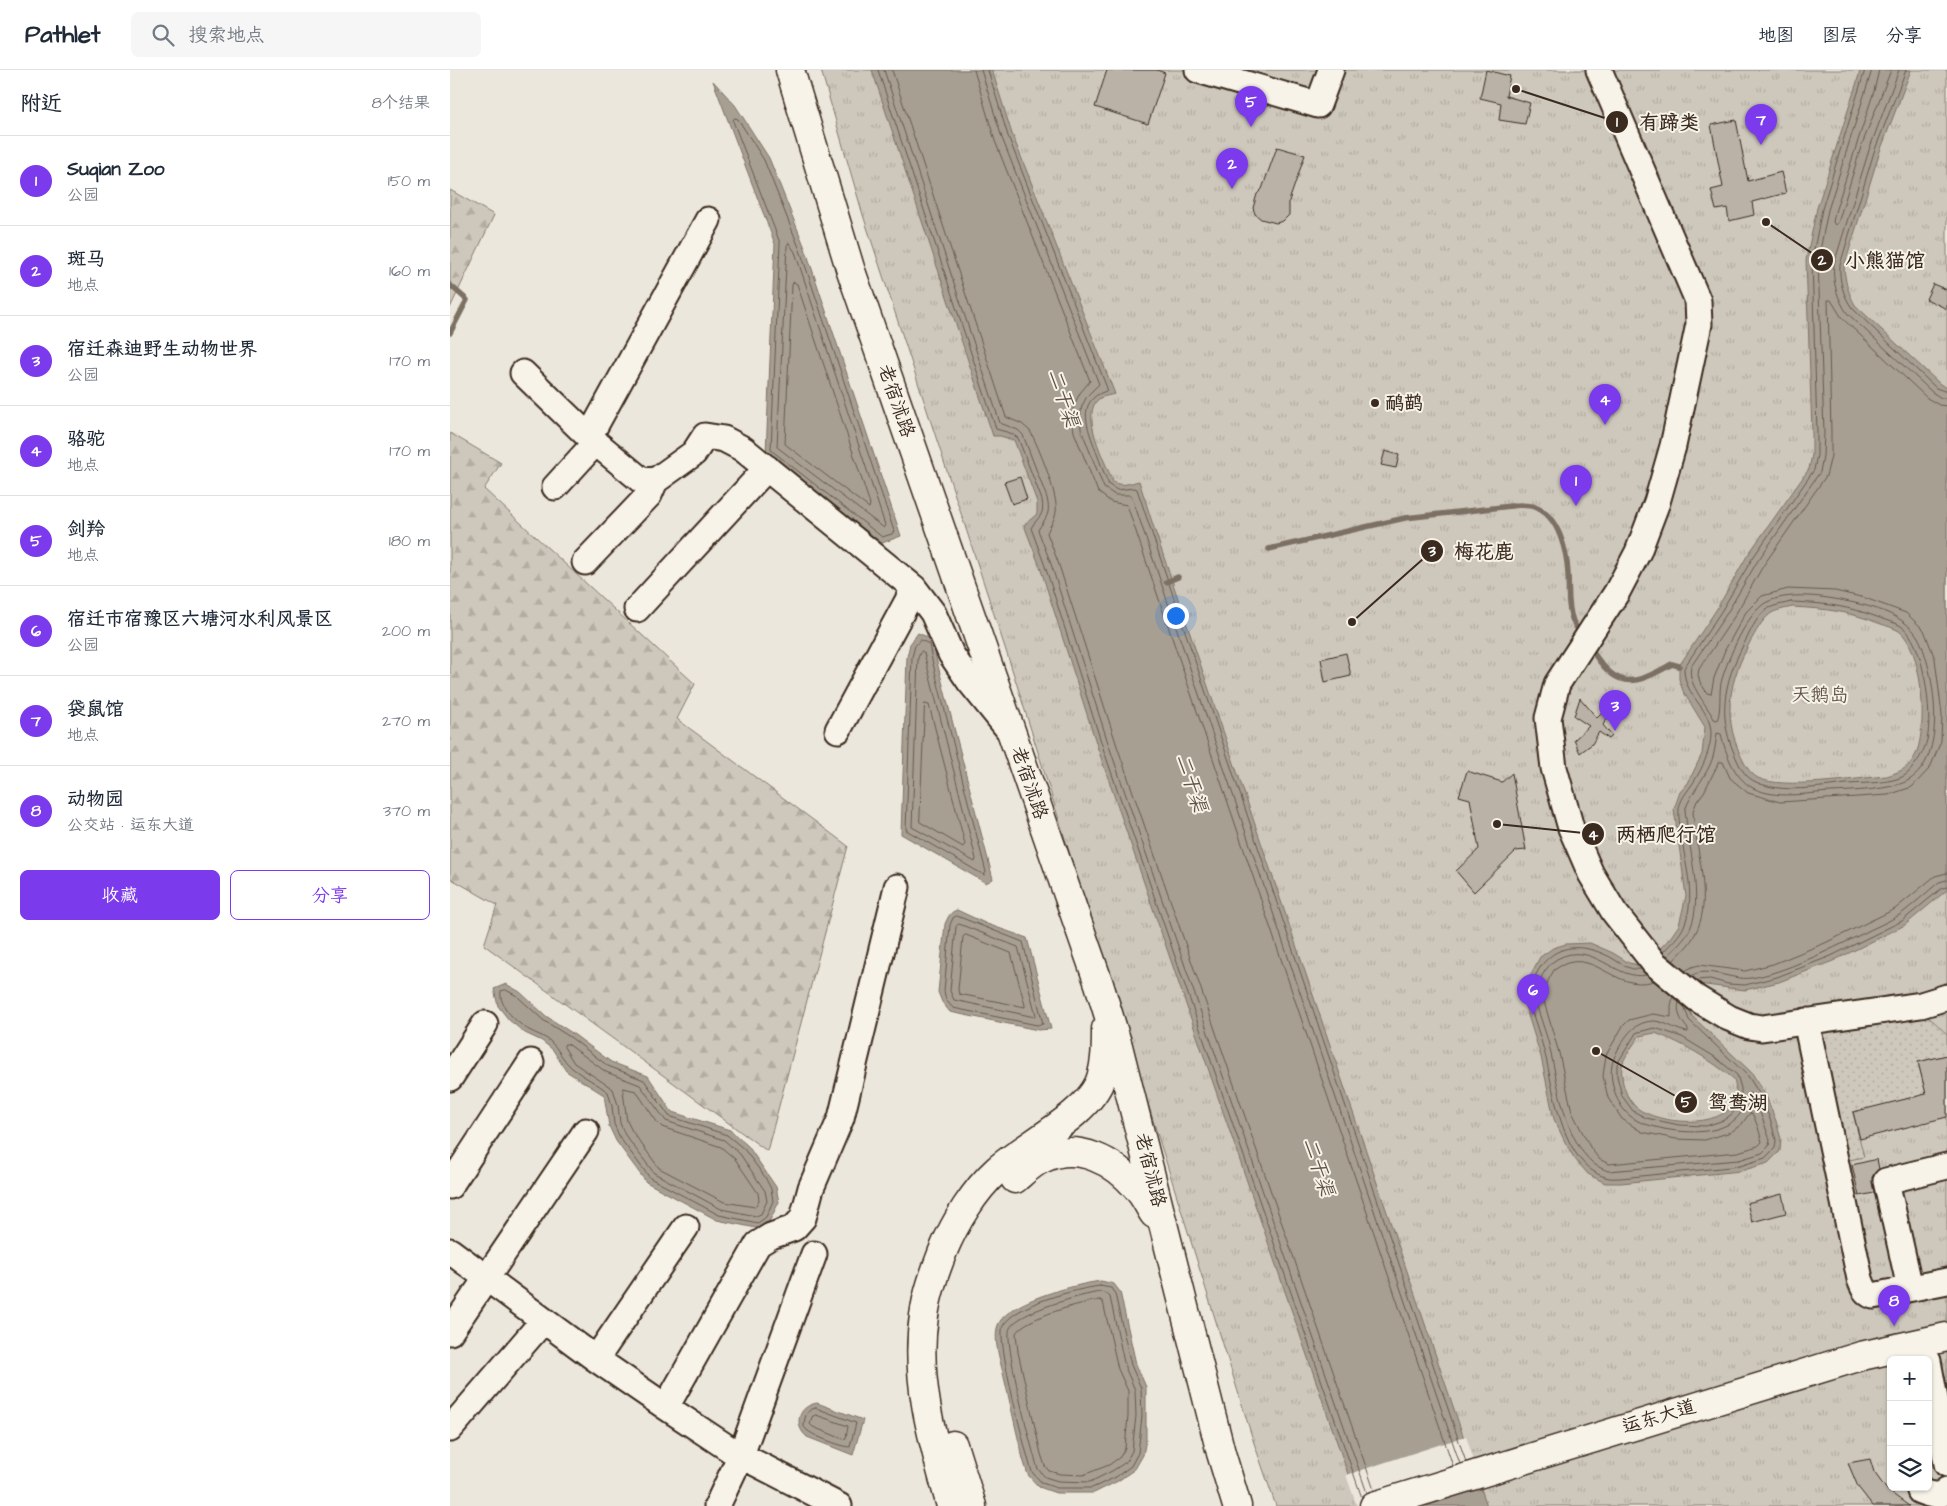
<!DOCTYPE html>
<html lang="zh">
<head>
<meta charset="utf-8">
<style>
	:root { --surface:#fff; --page:#f6f6f7; --text:#1f2937; --muted:#747a83; --line:#e0e1e3; --accent:#7c3aed }
	body { margin:0; font-family:"Architects Daughter","LXGW WenKai TC",sans-serif; background:var(--page); color:var(--text) }
	.controls { position:absolute; right:15px; bottom:15px; display:grid; overflow:hidden; border-radius:8px; box-shadow:0 1px 4px #0004 }
	.controls button { width:45px; height:45px; display:grid; place-items:center; padding:0; border:0; border-bottom:1px solid var(--line); background:var(--surface); color:var(--text); font:25px sans-serif }
	.you { position:absolute; left:725px; top:545px; width:18px; height:18px; margin:-12px; border:4px solid #fff; border-radius:50%; background:#1a73e8; box-shadow:0 0 0 8px #1a73e833 }
	.badge { display:grid; place-items:center; width:32px; height:32px; border-radius:50%; background:var(--accent); color:#fff; font-size:16px; font-weight:700 }
	.pin { position:absolute; translate:-50% -41px; filter:drop-shadow(0 1px 2px #0008) }
	.pin::after { content:''; position:absolute; top:26px; width:18px; height:15px; background:inherit; clip-path:polygon(0 0,100% 0,50% 100%) }
	.list { margin:0; padding:0; list-style:none }
	h2 { display:flex; justify-content:space-between; align-items:center; height:65px; margin:0; padding:0 20px; font-size:21px }
	h2 small { font-size:16px; font-weight:400; color:var(--muted) }
	.list li { display:grid; grid-template-columns:32px 1fr auto; gap:15px; align-items:center; box-sizing:border-box; height:90px; padding:0 20px; border-top:1px solid var(--line) }
	.list b { display:block; font-size:19px; white-space:nowrap }
	.list p { margin:0; font-size:16px; white-space:nowrap; color:var(--muted) }
	.list em { font-size:16px; font-style:normal; color:var(--muted) }
	.actions { display:flex; gap:10px; padding:15px 20px }
	.actions a { flex:1; padding:11px 0; border:1px solid var(--accent); border-radius:8px; text-align:center; font-size:18px; color:var(--accent) }
	.actions .main { background:var(--accent); color:#fff }
	.icon { flex:none; width:28px; height:28px; fill:none; stroke:currentColor; stroke-width:2; stroke-linecap:round; stroke-linejoin:round }
	.map { position:relative; flex:none; width:1497px; height:1436px; overflow:hidden }
	header { display:flex; align-items:center; gap:30px; box-sizing:border-box; height:70px; padding:0 25px; background:var(--surface); border-bottom:1px solid var(--line) }
	header strong { font-size:24px }
	nav { display:flex; gap:28px; margin-inline-start:auto; font-size:18px }
	.search { width:350px; height:45px; background:var(--page); display:flex; align-items:center; gap:12px; box-sizing:border-box; padding:0 18px; border-radius:8px; color:var(--muted); font-size:19px }
	main { display:flex }
	aside { flex:1; background:var(--surface) }
	.map>svg:first-child { display:block }
	.forest { fill:url(#forest-firs); stroke:#84796d }
	.park { fill:url(#park-tufts); stroke:#84796d; fill-rule:evenodd }
	.garden { fill:url(#garden-dots); stroke:#84796d }
	.water { fill:#a89f93; stroke:#7c7064; fill-rule:evenodd }
	.pier { fill:#ece7dc }
	.lines { fill:none; stroke-linecap:round; stroke-linejoin:round }
	.shore { stroke:#67594d; stroke-width:1 }
	.stream { stroke:#7c7064; stroke-width:5.5 }
	.building { fill:#bab2a7; stroke:#3b2a1e }
	.minor-casing { stroke:#3b2a1e; stroke-width:29 }
	.major-casing { stroke:#3b2a1e; stroke-width:31 }
	.minor { stroke:#f7f3e8; stroke-width:25 }
	.major { stroke:#f7f3e8; stroke-width:28 }
	.poi-dot { fill:#3b2a1e; stroke:#f7f3e8; stroke-width:2 }
	.labels { text-anchor:middle; dominant-baseline:central; stroke-width:4; stroke-linejoin:round; paint-order:stroke }
	.street-label { font-size:19px; fill:#3b2a1e; stroke:#f7f3e8 }
	.poi-label { font-size:19px; font-weight:bold; fill:#3b2a1e; stroke:#f7f3e8; text-anchor:start }
	.park-label { font-size:19px; fill:#605246; stroke:#f7f3e8 }
	.water-label { font-size:20px; font-style:italic; fill:#615347; stroke:#f7f3e8 }
	.leader { fill:none; stroke:#3b2a1e; stroke-width:2 }
	.callout-dot { fill:#3b2a1e; stroke:#f7f3e8; stroke-width:2 }
	.mark-label { font-size:15px; text-anchor:middle; font-weight:bold; fill:#fff }
	.callout-label { font-size:20px; text-anchor:middle; font-weight:bold; fill:#3b2a1e; stroke:#f7f3e8; stroke-width:4; stroke-linejoin:round; paint-order:stroke }
</style>
</head>
<body>
<header>
<strong>Pathlet</strong>
<div class="search"><svg class="icon" aria-label="search" viewBox="0 0 24 24"><circle cx="10" cy="10" r="6"/><path d="M15 15l6 6"/></svg>搜索地点</div>
<nav><a>地图</a><a>图层</a><a>分享</a></nav>
</header>
<main>
<aside>
<h2>附近<small>8个结果</small></h2>
<ul class="list">
<li><span class="badge">1</span><div><b>Suqian Zoo</b><p>公园</p></div><em>150 m</em></li>
<li><span class="badge">2</span><div><b>斑马</b><p>地点</p></div><em>160 m</em></li>
<li><span class="badge">3</span><div><b>宿迁森迪野生动物世界</b><p>公园</p></div><em>170 m</em></li>
<li><span class="badge">4</span><div><b>骆驼</b><p>地点</p></div><em>170 m</em></li>
<li><span class="badge">5</span><div><b>剑羚</b><p>地点</p></div><em>180 m</em></li>
<li><span class="badge">6</span><div><b>宿迁市宿豫区六塘河水利风景区</b><p>公园</p></div><em>200 m</em></li>
<li><span class="badge">7</span><div><b>袋鼠馆</b><p>地点</p></div><em>270 m</em></li>
<li><span class="badge">8</span><div><b>动物园</b><p>公交站 · 运东大道</p></div><em>370 m</em></li>
</ul>
<div class="actions"><a class="main">收藏</a><a>分享</a></div>
</aside>
<div class="map">
<svg width="1497" height="1436" viewBox="0 0 1497 1436">
	<defs>
		<pattern id="forest-firs" width="22" height="20" patternUnits="userSpaceOnUse" patternTransform="scale(1.25)"><rect width="22" height="20" fill="#cec8bc"/><path d="M5 1l3.5 6h-7zM16 11l3.5 6h-7z" fill="#b2aca1"/></pattern>
		<pattern id="park-tufts" width="24" height="20" patternUnits="userSpaceOnUse" patternTransform="scale(1.25)"><rect width="24" height="20" fill="#cec8bc"/><path d="M3 7l-1-3M5 7V3M7 7l1-3M15 17l-1-3M17 17v-4M19 17l1-3" fill="none" stroke="#b2aca1"/></pattern>
		<pattern id="garden-dots" width="8" height="8" patternUnits="userSpaceOnUse" patternTransform="scale(1.25)"><rect width="8" height="8" fill="#cec8bc"/><path d="M2 2h.1M6 6h.1" fill="none" stroke="#b2aca1" stroke-width="1.8" stroke-linecap="round"/></pattern>
	</defs>
	<rect width="100%" height="100%" fill="#ece7dc"/>
	<filter id="ink" filterUnits="userSpaceOnUse"><feTurbulence type="fractalNoise" baseFrequency=".02" numOctaves="2"/><feDisplacementMap in="SourceGraphic" scale="10" xChannelSelector="R" yChannelSelector="G"/><feConvolveMatrix kernelMatrix="1 2 1 2 8 2 1 2 1" color-interpolation-filters="sRGB"/></filter>
	<g filter="url(#ink)">
		<path class="forest" d="M0 120 44 145 0 238Z
			M0 363 51 393 34 419 245 614 227 649 398 776 317 1081 34 875 47 835 0 808Z"/>
		<path class="park" d="M371 0H1497V1436H826L804 1373 562 599 413 145ZM1441 1290H1478V1417H1441Z"/>
		<path class="garden" d="M1470 943C1481 947 1488 956 1497 964V985L1468 992 1476 1024 1403 1043 1414 1087 1399 1090 1370 971 1374 960Z"/>
		<path class="water" d="M422 0H542L562 64 665 324C661 325 654 326 650 328 628 343 656 393 663 412 672 417 680 413 689 411L704 458 1037 1436H909L649 682 590 497 574 455 587 444V432L564 370 550 366H543Z
			M1409 0H1461L1429 84 1394 197C1395 211 1398 222 1405 235L1490 314 1497 318V820L1455 855 1383 891 1329 912 1295 920 1248 914 1239 938 1242 946 1302 1003 1316 1026 1326 1051 1331 1069 1330 1081 1318 1093 1291 1101 1171 1113H1155L1138 1104 1124 1088 1115 1072 1104 1049 1091 987 1073 929 1076 919 1081 904 1090 887 1103 878 1116 874 1140 873 1163 883 1179 893 1189 895 1196 893 1220 868 1229 855 1236 826 1224 739 1230 722 1238 713 1252 684 1255 657 1233 621 1229 609V596L1268 537 1297 486 1359 399 1362 385V362L1356 190 1367 138 1406 15 1410 1ZM1342 537C1377 539 1398 541 1431 554 1437 556 1444 558 1449 561 1473 578 1479 663 1464 688 1458 699 1448 702 1437 706 1407 708 1332 720 1308 708 1299 703 1294 693 1290 684 1272 643 1280 610 1300 572 1306 562 1311 551 1320 544 1325 540 1335 539 1342 537ZM1205 963C1235 974 1259 989 1284 1009 1285 1016 1288 1025 1285 1031 1271 1060 1208 1054 1187 1038 1176 1029 1170 1010 1172 996 1174 986 1184 975 1189 966Z
			M263 11 285 35 319 88 355 178 451 466 432 473 316 383 325 174Z
			M468 563 484 570 486 588 543 809 536 813 451 764 457 587 460 574Z
			M507 840 537 854 577 868 601 959 588 960 500 942 492 932 488 922 495 854C498 847 500 842 507 840Z
			M56 914 70 922 96 946 122 963 161 992 198 1006 222 1042 280 1060 298 1076 326 1117 329 1132 320 1150 311 1159 267 1150 196 1112 166 1071 159 1056 154 1025 116 1001 103 980 92 971 75 963 59 950 48 936 44 919Z
			M651 1211 664 1214 670 1222 686 1294 696 1317V1369L693 1385 685 1399 668 1411 644 1423H606L589 1417 578 1405 573 1389C566 1361 560 1332 553 1303 550 1290 544 1272 547 1258 552 1232 627 1214 651 1211Z
			M367 1333 413 1350 403 1385 357 1367C343 1355 348 1336 367 1333Z"/>
		<path class="pier" d="M1016 1366 1029 1407 937 1436H907L896 1405Z"/>
		<g class="lines">
			<path class="shore" d="M428 0 546 359 560 363 568 368 592 430C595 447 588 446 581 458L595 496 654 681 912 1428
				M434 0 550 353 568 360 573 365 597 428C601 445 596 447 588 460L601 494 660 679 917 1423
				M442 0 556 347 572 354 580 361C588 375 609 427 606 442 605 450 600 455 597 463L608 492 667 676 924 1420
				M524 0 545 71 640 311 630 323 624 335 622 347 624 362 648 422 661 432 677 435 1003 1396
				M531 0 552 68 649 314 637 326 632 336 630 347 631 359 654 418 665 425H680L682 427 1010 1394
				M538 0 558 66 657 318 656 321C625 331 638 359 646 381 650 392 654 404 659 415L667 420 684 418 687 419 1016 1392
				M1429 0 1424 21 1385 142 1383 152 1385 155 1388 153 1411 77 1441 0
				M1449 0 1419 80 1384 194C1382 211 1387 228 1397 243L1482 322 1491 328H1497
				M1456 0 1424 82 1390 195C1389 211 1393 225 1402 238L1486 318 1497 322
				M285 48 288 49 314 90 350 180 444 461 442 464 432 467 321 380 330 173 283 51Z
				M339 173 345 182 435 455 434 458 327 377 337 176Z
				M344 212 347 214 420 434 419 438 335 374 342 215Z
				M1341 532C1374 533 1398 536 1430 548 1436 551 1445 552 1451 556 1474 570 1483 645 1477 670 1474 682 1467 693 1458 703 1447 714 1412 713 1396 714 1370 717 1331 724 1306 712 1294 707 1289 695 1284 683 1266 641 1276 606 1297 568 1302 558 1308 544 1319 538 1325 535 1334 534 1341 532Z
				M471 570 479 574 482 590 536 802 534 805 456 760 462 587 465 576Z
				M472 581 474 583 526 789 525 792 462 757 468 588 470 583Z
				M475 634 479 635 515 774 513 777 470 752Z
				M507 846 573 872 593 954 587 955 503 938 496 930 494 921 500 855 503 848Z
				M509 854 568 877 586 945 585 947 504 930 500 921 506 857Z
				M516 865 561 883 575 935V937L509 924 508 920 513 867Z
				M1213 882C1220 874 1230 866 1234 856 1246 828 1236 798 1232 770 1231 760 1228 749 1229 739 1230 730 1236 723 1241 716 1251 702 1265 673 1260 655 1254 633 1234 624 1234 598L1272 540 1302 489 1364 400 1367 385V362L1362 190 1372 139 1415 0
				M1218 886C1225 878 1235 870 1240 859 1254 828 1238 776 1235 740 1242 721 1257 706 1263 687 1265 679 1266 671 1267 663L1271 664C1276 684 1284 708 1303 718 1327 730 1356 723 1381 722 1401 721 1443 720 1459 710 1497 687 1485 610 1472 576 1463 550 1435 540 1409 534 1383 528 1342 520 1317 532 1297 542 1278 589 1272 609 1268 621 1272 640 1267 650L1264 649C1257 635 1234 610 1242 595L1277 543 1307 492 1370 402 1373 386 1374 362 1368 191 1378 140 1422 0
				M1223 891C1231 882 1240 875 1245 864 1264 832 1245 777 1243 741L1247 731 1254 722 1269 692H1273L1280 708 1298 723 1330 732 1438 725 1462 717 1480 698 1491 671 1492 644 1485 589 1474 560 1456 543 1415 528 1385 521 1338 519 1312 526 1296 542 1275 580 1264 608 1261 624 1257 623 1250 612 1248 605 1249 599 1284 547 1313 496 1376 406 1381 386V362L1378 230H1381L1392 248 1477 328 1489 335 1497 336
				M1192 899C1178 901 1171 893 1160 887 1117 865 1087 883 1078 929 1084 949 1091 968 1096 988 1104 1024 1113 1094 1155 1107 1160 1109 1166 1108 1171 1108L1290 1096 1315 1088 1325 1078 1326 1070 1321 1052 1312 1028 1298 1006 1239 950 1234 936
				M1235 901 1242 897 1249 895 1295 901 1323 894 1375 873 1445 839 1485 806 1497 803
				M1197 905C1165 912 1143 869 1107 889 1096 895 1086 914 1085 927 1085 933 1096 963 1098 971 1108 1009 1112 1067 1144 1094 1148 1097 1153 1099 1158 1101L1289 1090 1312 1083 1319 1076 1320 1070 1306 1031 1300 1023 1297 1024C1294 1065 1245 1065 1214 1059 1202 1056 1189 1054 1179 1045 1170 1037 1166 1027 1163 1016 1159 999 1162 990 1170 976 1178 962 1187 951 1205 951 1216 952 1227 961 1238 962V959C1231 951 1226 942 1229 932
				M1241 906C1257 895 1282 911 1301 908 1334 903 1379 880 1410 865 1423 858 1439 852 1451 844 1464 834 1476 823 1489 812L1497 810
				M1246 910 1260 909 1278 914 1295 915 1327 907 1381 886 1452 851 1492 818 1497 817
				M1204 911C1162 924 1143 872 1104 900L1098 911 1093 928 1109 983 1122 1042 1140 1077 1149 1089 1159 1094 1288 1082 1308 1076 1312 1072 1308 1057 1302 1043 1299 1044 1292 1054 1281 1062 1255 1070 1226 1069 1192 1062 1172 1049 1158 1028 1153 1006 1156 985 1173 956 1179 950 1203 944 1221 947V936L1223 927
				M56 920 67 926 93 950 120 967 158 996 194 1010 219 1046 277 1065 294 1079 315 1107 321 1119 323 1131 316 1147 308 1153 269 1145 200 1108 170 1068 164 1054 162 1036 158 1022C147 1013 133 1007 122 998 113 991 109 979 100 971 94 966 86 964 79 960 67 953 48 936 51 921Z
				M1205 958 1232 967 1265 987 1287 1005 1291 1018V1030L1282 1044 1274 1050 1256 1056 1229 1055 1196 1048 1183 1041 1172 1026 1167 1006V994L1186 963Z
				M115 974H118L156 1002 190 1015 216 1051 274 1070 290 1084 315 1121 317 1131 311 1144 306 1146 271 1139 204 1103 175 1065 170 1053 168 1035 163 1019 124 993 114 977Z
				M173 1018 186 1021 207 1052 212 1057 271 1077 285 1089 308 1123 309 1130 305 1137 274 1132 209 1098 182 1061 177 1051Z
				M650 1216 661 1218 665 1224 681 1295 691 1318 692 1346 688 1383 681 1396 666 1407 642 1418H607L592 1413 582 1402C576 1383 546 1270 553 1256 565 1234 626 1219 650 1216Z
				M650 1222 657 1224 660 1227 675 1297 685 1320 686 1346 682 1381 676 1392 662 1401 640 1412 608 1411 595 1407 588 1399C582 1381 553 1270 560 1258 569 1241 631 1225 650 1222Z
				M650 1230 653 1232 668 1299 678 1321V1346L675 1378 670 1387 659 1395 633 1405 610 1404 599 1401 595 1396 591 1384 568 1282 566 1263C574 1248 632 1232 650 1230Z
				M366 1338 406 1353 400 1377C393 1377 355 1364 354 1356 353 1353 355 1351 355 1348 357 1342 360 1339 366 1338Z
				M366 1345 398 1356 396 1368 393 1369 363 1357 360 1354 362 1347Z"/>
			<path class="stream" d="M0 215 17 230 0 263
				M819 479 955 448 1070 435C1075 436 1081 435 1085 437 1109 446 1117 482 1118 504 1119 519 1117 537 1123 551 1125 556 1128 560 1131 564
				M716 512 728 507
				M1139 576C1166 619 1180 618 1222 594L1229 596"/>
		</g>
		<path class="building" d="M657 0H707L715 3 698 54 645 37Z
			M1036 0 1060 6 1056 26 1080 33 1075 54 1049 50 1051 33 1030 28Z
			M1286 50 1298 111 1331 102 1336 123 1302 132 1304 145 1279 151 1277 138 1266 140 1261 120 1273 117 1261 55Z
			M827 77 855 85 839 131V145L833 151 826 153 811 149 805 144 803 138 807 124 812 119Z
			M1483 214 1497 220V239L1476 229Z
			M935 381 949 385 946 398 931 395Z
			M570 407 577 429 562 434 554 412Z
			M896 583 901 606 875 612 871 589Z
			M1130 628 1147 648 1158 637 1162 640 1153 655 1162 666 1159 669 1149 662 1142 674 1130 683 1124 670 1139 656 1124 646Z
			M1017 701 1052 712 1062 703 1076 780 1066 781 1024 822 1006 801 1029 779 1020 729 1009 726Z
			M1497 985V1047L1410 1069 1403 1042 1476 1024 1468 992Z
			M1427 1089 1429 1099 1422 1107 1424 1123 1409 1126 1402 1095Z
			M1332 1124 1336 1143 1302 1152 1297 1133Z
			M1420 1389 1424 1402 1437 1420 1459 1436H1423L1408 1417 1398 1393Z"/>
		<g class="lines">
			<g class="minor-casing">
				<path id="minor" d="M748 0 868 35 881 0
					M1149 0 1248 231 1249 254 1223 376 1207 432 1188 482 1167 522 1107 614 1098 648 1104 698 1121 758 1141 804 1164 842 1204 893 1246 928 1279 948 1299 956 1312 958 1471 935 1497 927
					M73 303 139 367 191 410 205 411 244 383 255 366 274 369 293 379 464 518 483 543 501 584 520 612 558 659
					M139 367 258 150
					M105 417 146 372
					M135 492 199 425 205 411
					M187 539 317 398
					M388 660 456 534 464 518
					M1356 951 1410 1209C1413 1217 1415 1223 1423 1226L1497 1211
					M0 1008 35 954
					M0 1116 81 992
					M0 1181 146 1289 216 1337 284 1382 389 1436
					M1460 1218 1436 1111 1497 1096
					M0 1262 136 1061
					M146 1289 236 1157
					M1478 1291 1497 1394
					M216 1337 308 1174 321 1166 344 1158 353 1148 361 1118 391 1048 447 817
					M0 1359 93 1251
					M1469 1417 1470 1421C1480 1425 1489 1428 1497 1420
					M267 1436 291 1385 364 1184"/>
			</g>
			<g class="major-casing">
				<path id="major" d="M340 0 400 198 649 914 668 976 771 1383 787 1436
					M565 1109C574 1101 583 1092 594 1088 628 1072 664 1091 687 1118 694 1125 698 1135 704 1144
					M503 1375 522 1436
					M501 1436C484 1375 464 1310 474 1246 477 1223 485 1202 493 1181 505 1152 524 1121 547 1100 576 1074 640 1044 651 1008 656 992 656 975 656 959
					M924 1436 1411 1286 1497 1267"/>
			</g>
			<use href="#minor" class="minor"/>
			<use href="#major" class="major"/>
		</g>
	</g>
	<circle class="poi-dot" cx="925" cy="333" r="5"/>
	<g class="labels">
		<g class="street-label">
			<text transform="translate(446 331) rotate(71)">老宿沭路</text>
			<text transform="translate(579 713) rotate(71)">老宿沭路</text>
			<text transform="translate(700 1100) rotate(76)">老宿沭路</text>
			<text transform="translate(1209 1347) rotate(-17)">运东大道</text>
		</g>
		<g class="poi-label">
			<text x="935" y="333">鸸鹋</text>
		</g>
		<g class="park-label">
			<text x="1370" y="625">天鹅岛</text>
		</g>
		<g class="water-label">
			<text transform="translate(613 328) rotate(72)">二干渠</text>
			<text transform="translate(741 713) rotate(72)">二干渠</text>
			<text transform="translate(868 1097) rotate(72)">二干渠</text>
		</g>
	</g>
	<path class="leader" d="M1066 19L1167 52M1316 152L1372 190M902 552L982 481M1047 754L1143 764M1146 981L1236 1032"/>
	<g class="callout-dot">
		<circle cx="1066" cy="19" r="5"/>
		<circle cx="1316" cy="152" r="5"/>
		<circle cx="902" cy="552" r="5"/>
		<circle cx="1047" cy="754" r="5"/>
		<circle cx="1146" cy="981" r="5"/>
		<circle cx="1167" cy="52" r="12"/>
		<circle cx="1372" cy="190" r="12"/>
		<circle cx="982" cy="481" r="12"/>
		<circle cx="1143" cy="764" r="12"/>
		<circle cx="1236" cy="1032" r="12"/>
	</g>
	<g class="mark-label">
		<text x="1167" y="57">1</text>
		<text x="1372" y="195">2</text>
		<text x="982" y="486">3</text>
		<text x="1143" y="770">4</text>
		<text x="1236" y="1037">5</text>
	</g>
	<g class="callout-label">
		<text x="1219" y="59">有蹄类</text>
		<text x="1435" y="197">小熊猫馆</text>
		<text x="1034" y="488">梅花鹿</text>
		<text x="1216" y="771">两栖爬行馆</text>
		<text x="1288" y="1039">鸳鸯湖</text>
	</g>
</svg>
<div class="controls">
<button>+</button>
<button>−</button>
<button><svg class="icon" aria-label="layers" viewBox="0 0 24 24"><path d="M12 4l9 5-9 5-9-5zM3 14l9 5 9-5"/></svg></button>
</div>
<div class="you"></div>
<div class="pin badge" style="left:1126px;top:436px">1</div>
<div class="pin badge" style="left:782px;top:119px">2</div>
<div class="pin badge" style="left:1165px;top:661px">3</div>
<div class="pin badge" style="left:1155px;top:355px">4</div>
<div class="pin badge" style="left:801px;top:57px">5</div>
<div class="pin badge" style="left:1083px;top:945px">6</div>
<div class="pin badge" style="left:1311px;top:75px">7</div>
<div class="pin badge" style="left:1444px;top:1256px">8</div>
</div>
</main>
</body>
</html>
